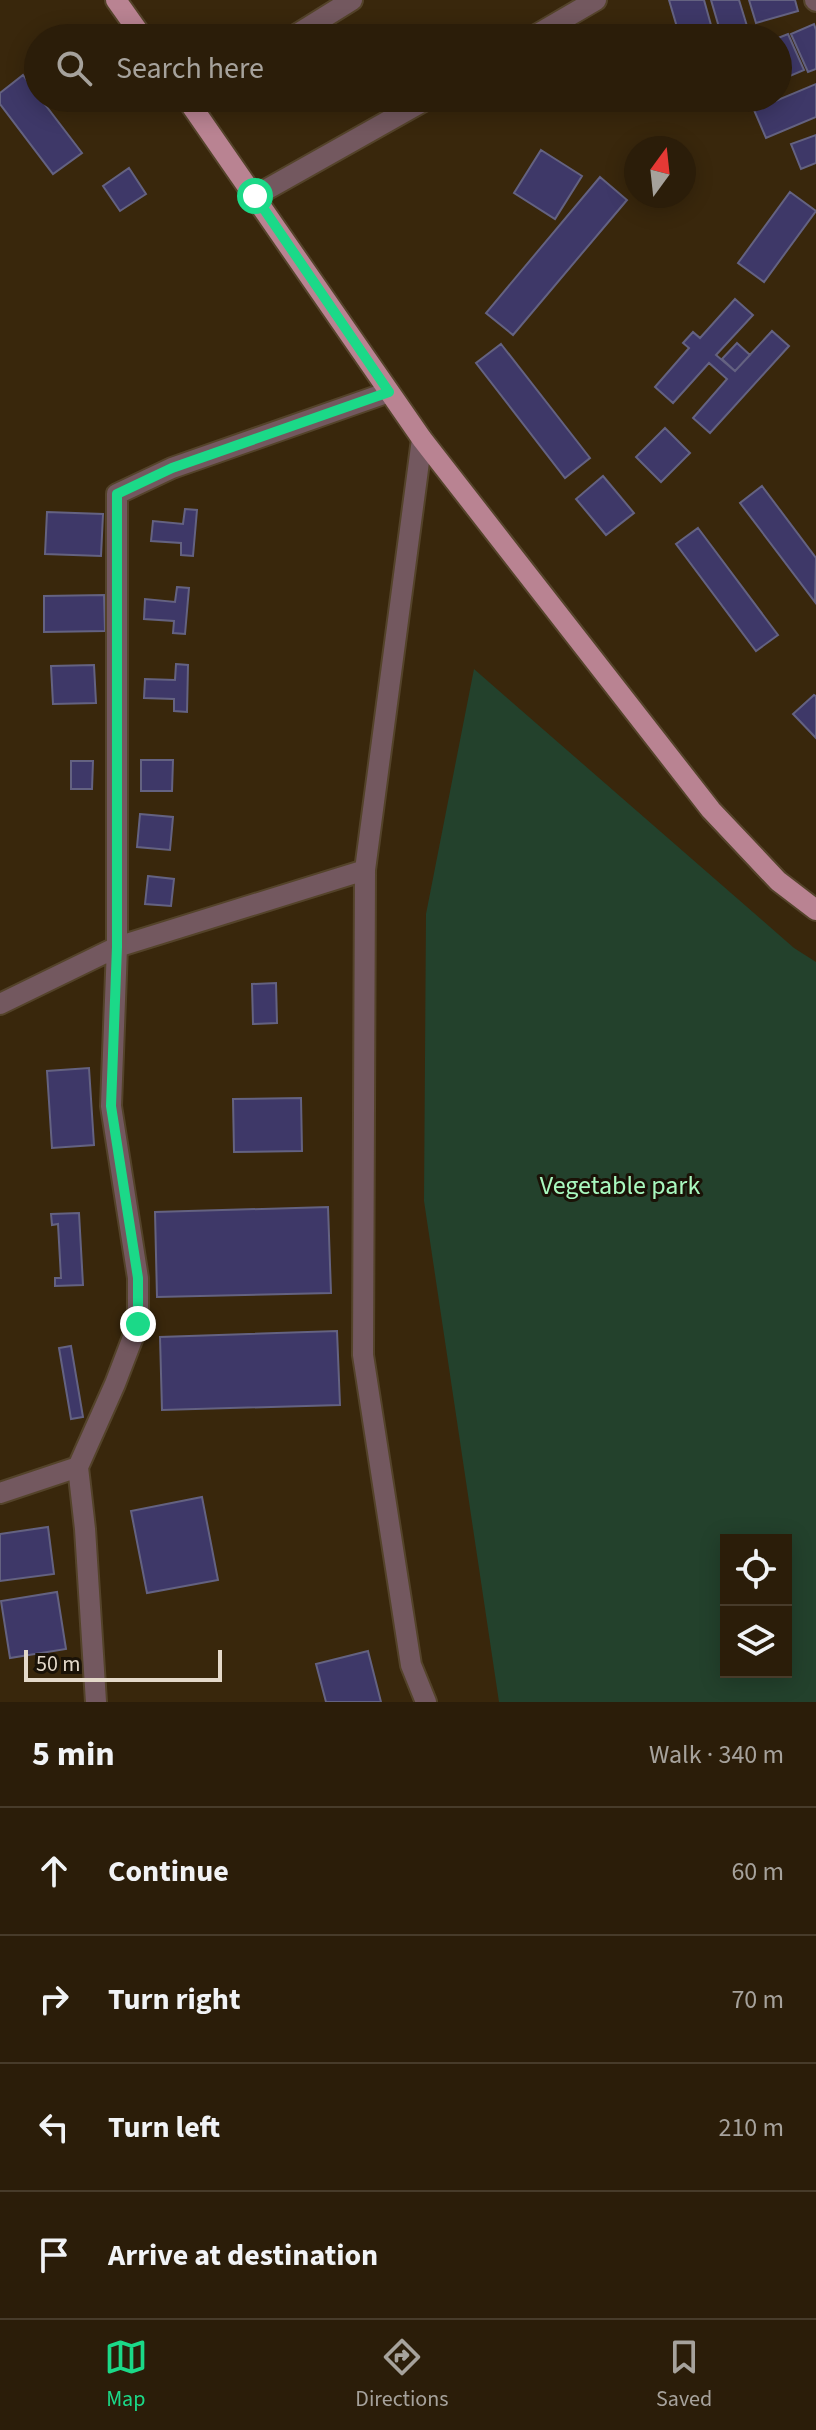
<!DOCTYPE html>
<html lang="en">
<head>
<meta charset="utf-8">
<style>
	:root { --surface:#2b1d09; --page:#332612; --text:#f1f3f6; --muted:#a6a29c; --line:#473b2a; --accent:#1bd988 }
	body { margin:0; font-family:"Source Sans 3",sans-serif; background:var(--page); color:var(--text) }
	.controls { position:absolute; right:24px; bottom:24px; display:grid; overflow:hidden; border-radius:0px; box-shadow:0 4px 20px #0003 }
	.controls button { width:72px; height:72px; display:grid; place-items:center; padding:0; border:0; border-bottom:2px solid var(--line); background:var(--surface); color:var(--text); font:40px sans-serif }
	.compass { position:absolute; left:624px; top:136px; width:72px; height:72px; border-radius:50%; background:var(--surface); box-shadow:0 4px 20px #0003; rotate:15deg }
	.scale { position:absolute; left:24px; bottom:20px; width:198px; box-sizing:border-box; padding-left:8px; border:4px solid #e4d9ca; border-top:0; font-size:22px; line-height:28px; white-space:nowrap; color:#e4d9ca; -webkit-text-stroke:6px #1a1207; paint-order:stroke }
	.stop { position:absolute; width:24px; height:24px; margin:-18px; border:6px solid #1bd988; border-radius:50%; background:#fff }
	.stop.end { background:#1bd988; border-color:#fff; box-shadow:0 2px 8px #0008 }
	.list { margin:0; padding:0; list-style:none }
	h2 { display:flex; justify-content:space-between; align-items:center; height:104px; margin:0; padding:0 32px; font-size:34px }
	h2 small { font-size:26px; font-weight:400; color:var(--muted) }
	.list li { display:grid; grid-template-columns:52px 1fr auto; gap:24px; align-items:center; box-sizing:border-box; height:128px; padding:0 32px; border-top:2px solid var(--line) }
	.list b { display:block; font-size:30px; white-space:nowrap }
	.list em { font-size:26px; font-style:normal; color:var(--muted) }
	.icon { flex:none; width:44px; height:44px; fill:none; stroke:currentColor; stroke-width:2; stroke-linecap:round; stroke-linejoin:round }
	.map { position:relative; flex:none; width:816px; height:1702px; overflow:hidden }
	.search { position:absolute; background:var(--surface); box-shadow:0 4px 20px #0003; left:24px; right:24px; top:24px; height:88px; display:flex; align-items:center; gap:20px; box-sizing:border-box; padding:0 28px; border-radius:44px; color:var(--muted); font-size:30px }
	.sheet { height:616px; background:var(--surface) }
	nav { display:flex; justify-content:space-around; align-items:center; box-sizing:border-box; height:112px; border-top:2px solid var(--line); background:var(--surface); font-size:22px; color:var(--muted) }
	nav a { display:grid; justify-items:center; gap:4px }
	nav .on { color:var(--accent) }
	.map>svg:first-child { display:block }
	.green { fill:#23412c; fill-rule:evenodd }
	.building { fill:#3e3868; stroke:#646281; stroke-width:2 }
	.lines { fill:none; stroke-linecap:round; stroke-linejoin:round }
	.minor-casing { stroke:#54432a; stroke-width:24 }
	.major-casing { stroke:#54432a; stroke-width:24 }
	.minor { stroke:#73585f; stroke-width:20 }
	.major { stroke:#b98392; stroke-width:20 }
	.route { stroke:#1bd988; stroke-width:10 }
	.labels { text-anchor:middle; dominant-baseline:central; stroke-width:6; stroke-linejoin:round; paint-order:stroke }
	.park-label { font-size:26px; fill:#a9f9bf; stroke:#1a1207 }
</style>
</head>
<body>
<div class="map">
<svg width="816" height="1702" viewBox="0 0 816 1702">
	<rect width="100%" height="100%" fill="#39270c"/>
	<path class="green" d="M474 669 794 948 816 962V1702H499L424 1201 426 914ZM726 1540H786V1672H726Z"/>
	<path class="building" d="M669 0H704L711 25 679 34Z
		M711 0H739L747 26 721 34Z
		M749 0H795L798 11 756 23Z
		M814 24 816 30V69L808 72 791 34Z
		M788 34 804 70 778 81V38Z
		M23 75 38 95V98H40L82 153 53 174 0 104V93Z
		M816 84V117L766 138 754 110Z
		M816 135V163L801 169 791 144Z
		M541 150 582 176 555 219 514 193Z
		M129 168 146 194 120 211 103 186Z
		M600 177 627 200 513 335 486 313Z
		M790 192 816 211 764 282 738 263Z
		M735 299 753 315 716 355 735 371 772 331 789 346 710 433 693 418 727 379 709 363 673 403 655 387 689 348 683 343 693 332 700 338Z
		M737 343 750 355 735 371 722 359Z
		M501 344 590 458 565 478 476 363Z
		M665 428 690 453 661 482 636 457Z
		M603 476 634 513 606 535 576 499Z
		M762 486 816 558 815 602 740 503Z
		M185 509 197 510 193 556 181 555V543L151 541 153 521 183 524Z
		M47 512 103 514 101 556 45 554Z
		M698 528 778 635 756 651 676 544Z
		M177 587 189 588 185 634 173 633 174 621 144 619 145 599 175 602Z
		M104 595 105 631 44 632V596Z
		M176 664 188 665 187 712 174 711V699L144 698 145 679 175 680Z
		M94 665 96 703 53 704 51 666Z
		M814 695 816 696V738L793 714Z
		M141 760H173L172 791H141Z
		M71 761H93L92 789H71Z
		M140 814 173 817 170 850 137 847Z
		M148 876 174 879 171 906 145 904Z
		M276 983 277 1023 253 1024 252 984Z
		M89 1068 94 1145 52 1148 47 1071Z
		M301 1098 302 1151 234 1152 233 1099Z
		M328 1207 331 1293 157 1297 155 1212Z
		M79 1213 83 1285 55 1286V1278H61L58 1224 52 1225 51 1214Z
		M337 1331 340 1405 162 1410 160 1337Z
		M71 1346 83 1417 71 1419 59 1348Z
		M202 1497 218 1580 147 1593 131 1511Z
		M48 1527 54 1574 0 1581V1534Z
		M57 1592 66 1649 10 1658 1 1601Z
		M368 1651 381 1702H326L316 1664Z"/>
	<g class="lines">
		<g class="minor-casing">
			<path id="minor" d="M815 0 816 1
				M291 38 352 0
				M531 38 596 0
				M255 196 429 98
				M422 439 365 870 363 1355 411 1665 426 1702
				M0 1004 117 947 365 870
				M0 1493 78 1467
				M96 1702 85 1529 78 1467 115 1384 138 1324V1278L111 1106 117 947V494L172 468 389 392"/>
		</g>
		<g class="major-casing">
			<path id="major" d="M116 0 143 38
				M186 98 422 439 711 810 778 881 816 910"/>
		</g>
		<use href="#minor" class="minor"/>
		<use href="#major" class="major"/>
	</g>
	<g class="lines">
		<path class="route" d="M138 1324V1278L111 1106 117 947V494L172 468 389 392 255 196"/>
	</g>
	<g class="labels">
		<g class="park-label">
			<text x="620" y="1185">Vegetable park</text>
		</g>
	</g>
</svg>
<div class="controls">
<button><svg class="icon" aria-label="locate" viewBox="0 0 24 24"><circle cx="12" cy="12" r="6"/><path d="M12 2v4M12 18v4M2 12h4M18 12h4"/></svg></button>
<button><svg class="icon" aria-label="layers" viewBox="0 0 24 24"><path d="M12 4l9 5-9 5-9-5zM3 14l9 5 9-5"/></svg></button>
</div>
<svg class="compass" viewBox="-18 -18 36 36"><path d="M0-13l5 13h-10z" fill="#e53935"/><path d="M0 13l5-13h-10z" fill="#a6a29c"/></svg>
<div class="scale">50 m</div>
<div class="stop" style="left:255px;top:196px"></div>
<div class="stop end" style="left:138px;top:1324px"></div>
<div class="search"><svg class="icon" aria-label="search" viewBox="0 0 24 24"><circle cx="10" cy="10" r="6"/><path d="M15 15l6 6"/></svg>Search here</div>
</div>
<section class="sheet">
<h2>5 min<small>Walk · 340 m</small></h2>
<ul class="list">
<li><svg class="icon" aria-label="ahead" viewBox="0 0 24 24"><path d="M12 20V5M6 11l6-6 6 6"/></svg><div><b>Continue</b></div><em>60 m</em></li>
<li><svg class="icon" aria-label="right" viewBox="0 0 24 24"><path d="M7 20v-9h11M14 6l5 5-5 5"/></svg><div><b>Turn right</b></div><em>70 m</em></li>
<li><svg class="icon" aria-label="left" viewBox="0 0 24 24"><path d="M17 20v-9H6M10 6l-5 5 5 5"/></svg><div><b>Turn left</b></div><em>210 m</em></li>
<li><svg class="icon" aria-label="arrive" viewBox="0 0 24 24"><path d="M6 21V4h12l-3 4 3 4H6"/></svg><div><b>Arrive at destination</b></div></li>
</ul>
</section>
<nav>
<a class="on"><svg class="icon" aria-label="map" viewBox="0 0 24 24"><path d="M3 6l6-2 6 2 6-2v14l-6 2-6-2-6 2zM9 4v14M15 6v14"/></svg>Map</a>
<a><svg class="icon" aria-label="directions" viewBox="0 0 24 24"><path d="M12 3l9 9-9 9-9-9zM9 14v-3h6M13 9l2 2-2 2"/></svg>Directions</a>
<a><svg class="icon" aria-label="saved" viewBox="0 0 24 24"><path d="M7 4h10v16l-5-4-5 4z"/></svg>Saved</a>
</nav>
</body>
</html>
